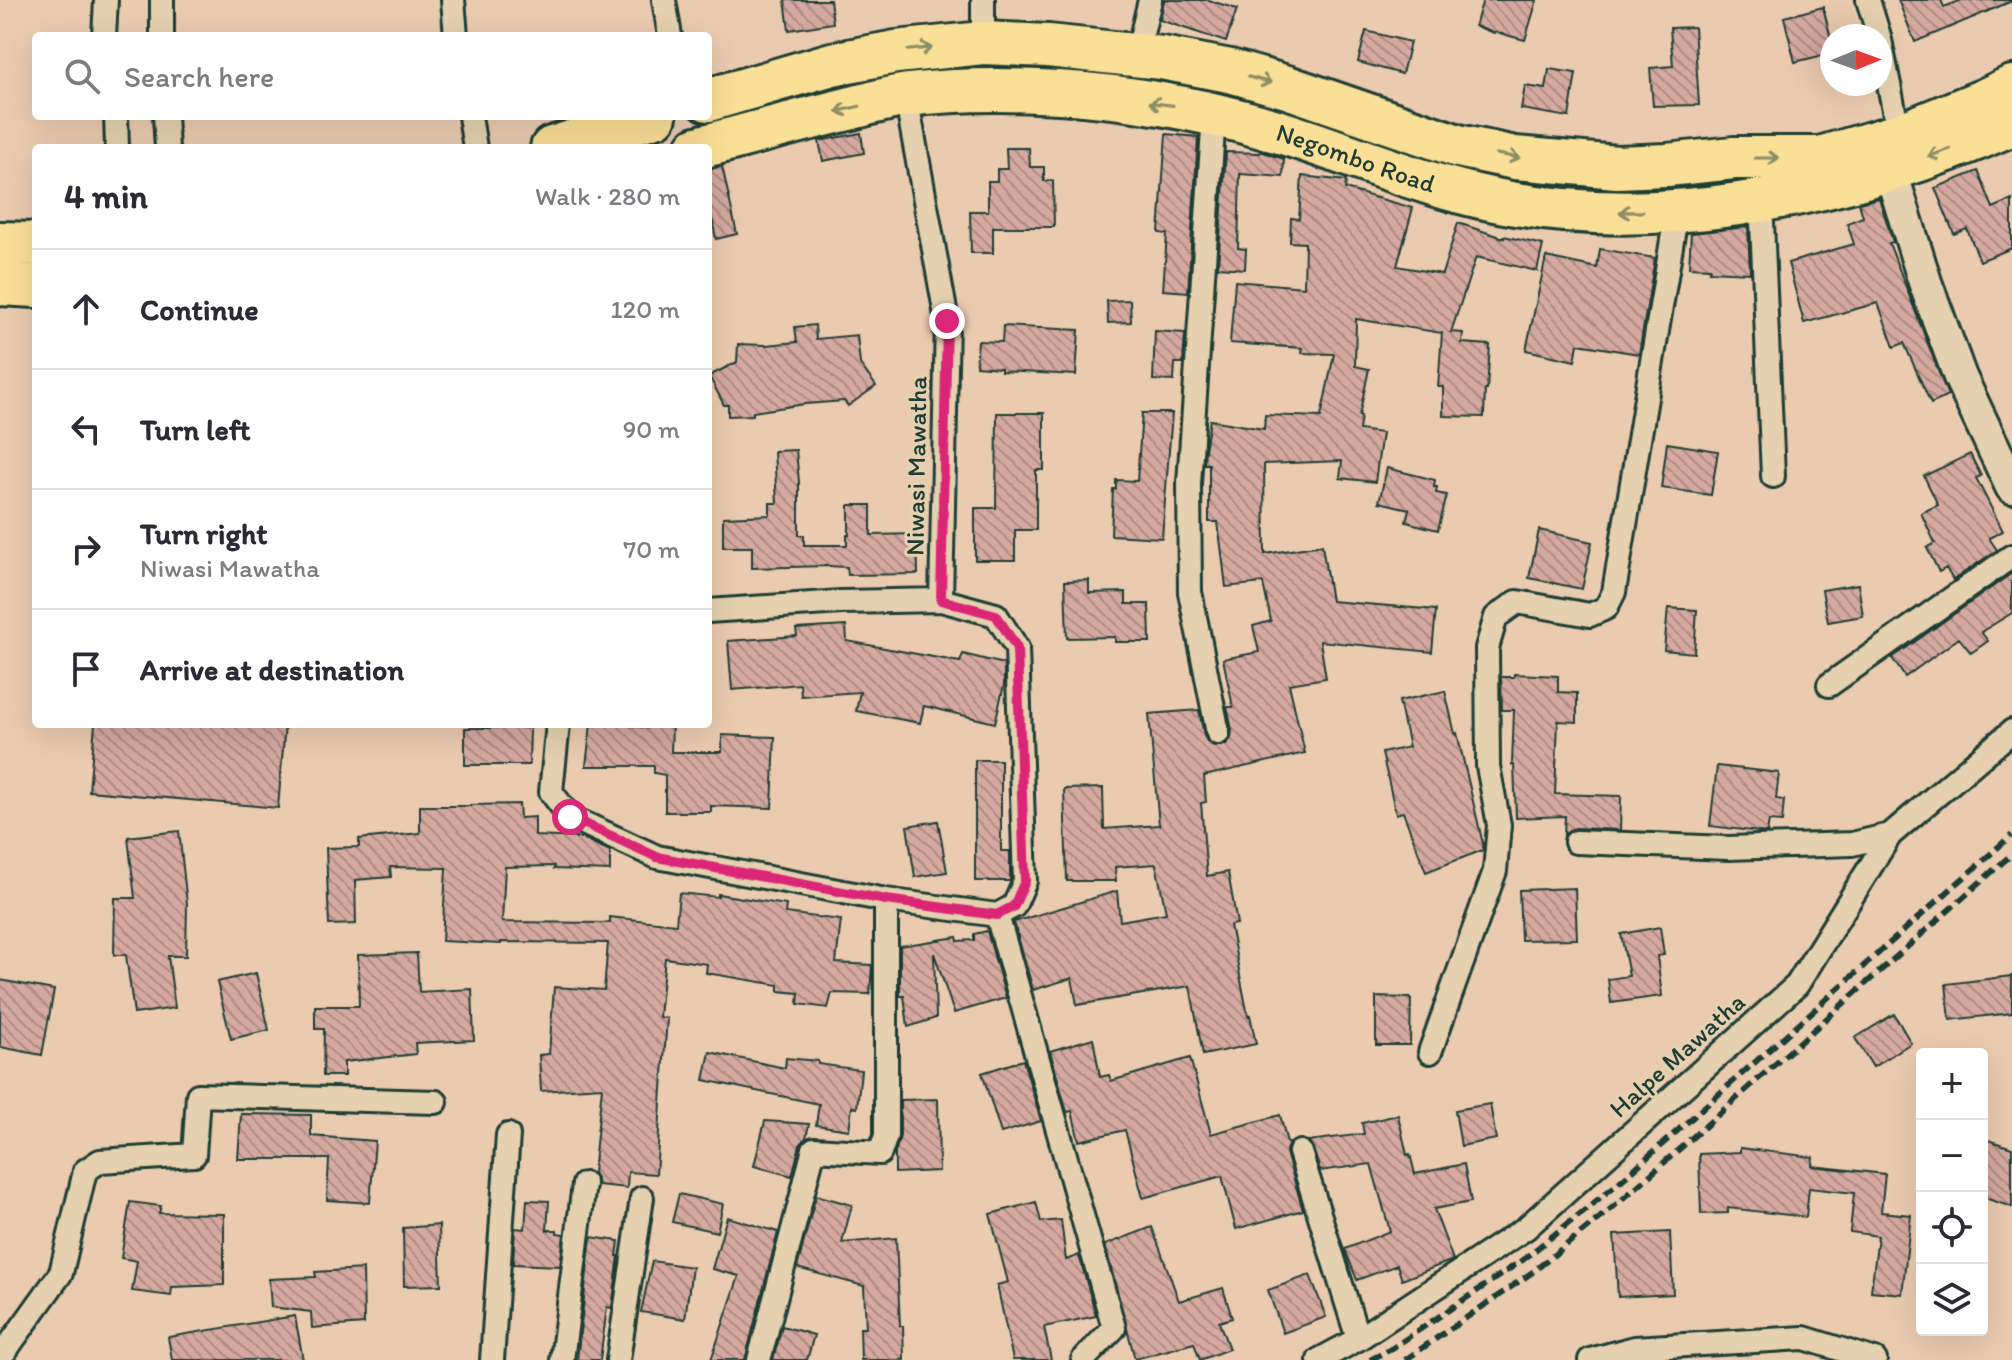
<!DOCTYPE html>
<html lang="en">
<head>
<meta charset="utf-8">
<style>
	:root { --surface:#fff; --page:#f2f2f3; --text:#2b2b33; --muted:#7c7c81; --line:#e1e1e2 }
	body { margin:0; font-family:Itim,sans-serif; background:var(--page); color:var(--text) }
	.controls { position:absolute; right:24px; bottom:24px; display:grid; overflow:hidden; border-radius:8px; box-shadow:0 8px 32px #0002 }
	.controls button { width:72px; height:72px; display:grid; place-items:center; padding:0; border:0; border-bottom:2px solid var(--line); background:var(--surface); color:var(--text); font:40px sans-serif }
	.compass { position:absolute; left:1820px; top:24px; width:72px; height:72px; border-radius:50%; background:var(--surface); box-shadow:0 8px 32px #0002; rotate:89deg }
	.stop { position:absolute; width:24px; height:24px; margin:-18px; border:6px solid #db2777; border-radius:50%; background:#fff }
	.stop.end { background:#db2777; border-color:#fff; box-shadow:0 2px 8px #0008 }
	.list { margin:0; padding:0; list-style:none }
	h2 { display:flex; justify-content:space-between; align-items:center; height:104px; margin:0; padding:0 32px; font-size:34px }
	h2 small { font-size:26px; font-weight:400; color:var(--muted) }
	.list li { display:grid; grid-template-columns:52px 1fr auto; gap:24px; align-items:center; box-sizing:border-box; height:120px; padding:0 32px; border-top:2px solid var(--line) }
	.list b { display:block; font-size:30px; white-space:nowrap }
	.list p { margin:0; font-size:26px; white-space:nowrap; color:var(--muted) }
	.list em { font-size:26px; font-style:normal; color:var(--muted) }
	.icon { flex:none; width:44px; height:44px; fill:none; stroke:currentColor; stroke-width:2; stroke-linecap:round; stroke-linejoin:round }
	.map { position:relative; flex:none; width:2012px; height:1360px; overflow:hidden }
	.search { position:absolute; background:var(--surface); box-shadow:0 8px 32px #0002; left:32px; top:32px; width:680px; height:88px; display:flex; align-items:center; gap:20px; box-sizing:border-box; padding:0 28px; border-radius:8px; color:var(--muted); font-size:30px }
	.panel { position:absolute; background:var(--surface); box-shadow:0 8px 32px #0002; left:32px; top:144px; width:680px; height:584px; border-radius:8px }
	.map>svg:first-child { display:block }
	.building { fill:url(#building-back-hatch); stroke:#1f3d34; stroke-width:2 }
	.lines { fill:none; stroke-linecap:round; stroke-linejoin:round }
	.street-casing { stroke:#1f3d34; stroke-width:28 }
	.secondary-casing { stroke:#1f3d34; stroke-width:38 }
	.highway-casing { stroke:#1f3d34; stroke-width:48 }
	.street { stroke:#e5d1af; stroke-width:22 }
	.secondary { stroke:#e5d1af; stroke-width:32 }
	.highway { stroke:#fadf96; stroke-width:42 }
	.rail { stroke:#1f3d34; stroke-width:6; stroke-dasharray:12 6; stroke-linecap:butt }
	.oneway { stroke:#8c8e65 }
	.route { stroke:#db2777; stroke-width:10 }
	.labels { text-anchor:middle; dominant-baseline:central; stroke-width:6; stroke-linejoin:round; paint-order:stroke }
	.street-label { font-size:26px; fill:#1f3d34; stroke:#e5d1af }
</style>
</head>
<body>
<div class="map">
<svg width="2012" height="1360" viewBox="0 0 2012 1360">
	<defs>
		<pattern id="building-back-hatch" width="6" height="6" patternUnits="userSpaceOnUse" patternTransform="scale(2)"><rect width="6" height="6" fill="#d6a9a0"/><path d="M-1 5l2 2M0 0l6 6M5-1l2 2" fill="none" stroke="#ad8b83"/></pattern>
	</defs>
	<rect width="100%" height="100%" fill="#ebcbb0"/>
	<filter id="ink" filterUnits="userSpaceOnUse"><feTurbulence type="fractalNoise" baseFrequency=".0125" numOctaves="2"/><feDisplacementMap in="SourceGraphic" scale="16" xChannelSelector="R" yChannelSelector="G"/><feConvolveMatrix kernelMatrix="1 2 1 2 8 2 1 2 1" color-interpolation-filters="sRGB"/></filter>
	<g filter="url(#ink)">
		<path class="building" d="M785 0H830L833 23 789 30Z
			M1164 0H1208L1237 9 1226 42 1160 20Z
			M1483 0H1537L1525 40 1495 32 1494 33 1475 26Z
			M1898 0H1941L1944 7 1962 0H2012V1L1915 42Z
			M1823 7 1832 43V53L1795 62 1784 17Z
			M1694 27 1699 105 1653 106 1650 68 1673 66 1670 28Z
			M1366 31 1410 42 1402 74 1358 62Z
			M1549 69 1576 73 1569 117 1521 109 1525 86 1546 89Z
			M861 133 864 153 823 161 819 141Z
			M1166 134 1198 137 1188 292 1163 290 1167 234 1159 233Z
			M1006 148H1029L1030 167H1044V181H1053L1054 227H993V253H971L970 211H988V181H997V169H1007Z
			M1260 151 1284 159 1283 177 1240 174 1238 248 1246 249 1245 269 1218 267 1226 152 1260 153Z
			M722 166 737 234 716 239 708 198V170Z
			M1978 171 1993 208 2012 200V248L1980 261 1967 229 1954 234 1935 188Z
			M1302 176 1346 181 1345 189 1413 208 1397 266 1442 274 1458 223 1504 238V236L1543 245 1537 271 1476 257 1451 332 1463 333 1462 343 1490 345 1487 390H1485L1484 417 1443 416V387H1438L1442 333 1356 319 1355 366 1369 369 1359 416H1361L1359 430 1382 433 1375 482 1340 478 1342 461 1264 464 1265 554 1322 545 1331 601 1436 610 1432 652 1320 641 1326 678 1289 684 1305 753 1204 776 1206 802 1201 803 1207 876 1228 872 1237 924 1230 925 1248 1016 1250 1015 1256 1044 1203 1055 1190 986 1077 1005 1072 978 1033 990 1014 922 1117 891 1120 921 1166 913 1156 864 1115 867 1116 881H1067L1064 789 1103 788 1104 829 1159 825 1149 714 1199 710 1204 736 1208 743 1214 746H1221L1227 744 1231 738 1232 730 1227 707H1233L1223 659 1259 652 1253 626 1271 621 1263 583 1226 587 1218 522H1209V464H1204L1205 450 1210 420 1264 429 1265 415 1321 417 1334 354 1302 353 1303 348 1230 343 1235 281 1304 287 1305 243 1290 242 1291 218 1299 219Z
			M1879 198 1893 242 1889 243 1948 396 1931 404 1904 343 1894 347 1878 303 1804 323 1788 263 1854 244 1847 223 1863 217 1859 203Z
			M1748 227 1750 273 1709 271 1710 268 1689 267 1691 233Z
			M1600 249 1655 258 1639 354 1578 344 1575 361 1526 350 1546 257 1597 268Z
			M1130 300 1131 322 1108 323 1107 301Z
			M815 325 816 339 857 335 860 364 876 386 848 406 844 401 805 404 753 412V415L728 416V405H724L709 376 737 362 738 344 766 345 797 342 795 327Z
			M1003 326 1079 330 1076 375 1001 371V368L976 366 978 341 1002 342Z
			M1155 331 1185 333 1183 363H1175L1174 381 1153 380Z
			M997 413H1044V470H1036V530H1015V560H975V508H996Z
			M1142 413H1172L1162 538 1111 535 1113 489H1116V480L1137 481Z
			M1667 443 1718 451 1711 495 1661 488Z
			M796 450 799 482V535H804V545H847V535H849V505H871V535L917 534 918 574 848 575 847 567 826 566 752 568V547H723V517L770 515V503H777L774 451Z
			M1970 454 1981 476 1976 478 2003 531 1989 538 1997 550 1953 580 1946 568 1939 572 1927 548 1935 543 1921 513 1938 505 1924 476Z
			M1387 468 1435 480 1434 487H1437L1436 493 1447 495 1438 530 1406 522 1409 509 1379 502Z
			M1539 530 1592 542 1582 589 1529 578Z
			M2012 573V613L1981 632 1988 641 1971 653 1959 638 1905 677 1892 658Z
			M1089 580V593L1126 592V604H1149L1150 642H1115V637L1067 638 1065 581Z
			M1858 584 1863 616 1828 622 1822 590Z
			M1668 608 1697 610 1694 653 1664 650Z
			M846 626 847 641 960 662 963 654 1004 664V685L995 723 924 706 920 723 856 711 860 692 801 696 800 684 732 690 728 641 797 636 796 629Z
			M1514 674 1558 676V692L1577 693V722L1558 721 1555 794 1621 796 1620 830 1576 828 1569 830 1564 835 1565 816 1516 818 1514 765H1512L1514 710H1502L1501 677H1514Z
			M1445 691 1455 734 1457 733 1483 844V850L1426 872 1403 812 1396 814 1382 753 1409 747 1399 701Z
			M95 724H285L278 808 89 791Z
			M591 724H619L648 728V724H672L671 752H722V735L775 737 772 808 711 806V812H665V775L654 773V766H586Z
			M465 728H530L529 765H465Z
			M975 760H1001V851H1010V881H975Z
			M1717 766 1779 773 1776 799 1784 800 1782 822 1769 821 1767 833 1710 826Z
			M519 804 520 818 535 817V836L582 838 610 851V871L554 869V866L505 867 502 922 610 923V917L676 924 679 893 718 897V894L786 905 785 913 841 920 836 963 872 965 870 994 832 993 828 1008 798 1004 799 993 779 991V985L706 973 707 964 665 958 659 1017 667 1018 656 1174 628 1172 627 1188 598 1185 596 1178 593 1173 602 1087 541 1091 539 1055 549 1054 554 987 604 990 608 943 501 942V944L442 941 446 868 390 867 391 877 355 880 356 924 329 925 326 848 359 847V839L420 833V806H470V805Z
			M938 821 947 872 915 877 907 826Z
			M179 831 187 904 186 956H168L175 1008 134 1014 126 955H114L115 898H135L128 837Z
			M1575 888 1577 939 1521 940 1519 890Z
			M1660 927 1664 955 1657 956 1662 996 1611 1003 1608 979 1629 976 1621 934Z
			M987 931 1006 998 954 1013 934 953 936 1018 908 1027 904 996H900V946L957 937 958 941 974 940V934Z
			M417 953 419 992 472 989 474 1040 415 1043 416 1054 344 1062V1076H323L324 1029H315V1006H359L358 955Z
			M256 973 269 1030 231 1039 217 982Z
			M2012 976V1013L1950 1020 1946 984Z
			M0 980 54 990 42 1055 0 1047Z
			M1376 997 1411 998 1410 1045H1376Z
			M1894 1014 1911 1043 1873 1067 1855 1038Z
			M1093 1038 1100 1077 1109 1075 1111 1081 1190 1058 1211 1134 1280 1115 1287 1143H1289L1286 1150 1287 1156 1303 1210 1236 1229 1222 1176 1143 1198 1125 1130 1079 1141 1072 1111 1067 1112 1050 1051Z
			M710 1052 785 1068 786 1058 818 1061V1064L861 1070 857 1108 852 1107 849 1130 816 1125 819 1104 704 1080Z
			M1023 1060 1041 1121 1001 1133 982 1073Z
			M938 1099 939 1171 895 1173V1153L900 1136V1100Z
			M1490 1104 1496 1139 1461 1146 1455 1110Z
			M241 1114 311 1115V1136L375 1141 370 1203 327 1200 329 1159H238Z
			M1398 1115 1407 1155 1410 1154 1415 1174 1464 1164 1471 1202 1434 1209 1453 1260 1402 1280 1397 1265 1357 1280 1345 1249 1390 1231 1371 1164 1320 1171 1313 1148 1308 1141 1364 1134 1362 1123Z
			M765 1121 809 1124 806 1138 800 1145 792 1176 754 1166Z
			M1982 1138 2012 1148V1207L1982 1197Z
			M1740 1148 1813 1157 1812 1166 1885 1174 1881 1212 1911 1215 1902 1294 1871 1291 1878 1236 1850 1232 1854 1193 1809 1188 1806 1217 1728 1208V1213L1701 1214 1699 1154 1740 1152Z
			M679 1194 723 1204 717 1232 672 1222Z
			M816 1195 852 1205 842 1243 896 1238 900 1326H903L904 1360H861L860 1328H866L864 1286 797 1268Z
			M527 1200 549 1201 547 1230H557V1233L564 1234 560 1266 513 1264 515 1228 525 1229Z
			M130 1202 161 1206 159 1213 224 1214V1285L172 1287 171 1296 132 1291 137 1261 121 1258Z
			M1036 1202 1041 1222 1061 1220 1066 1260 1079 1255 1096 1316 1044 1327 1051 1360H1013L997 1285 1008 1282 990 1214Z
			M727 1217 778 1232 745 1360H711L739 1276 712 1269Z
			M439 1225 441 1285 404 1286 403 1228Z
			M1152 1227 1179 1301 1223 1288 1232 1318 1219 1322 1229 1349 1200 1360 1194 1343 1135 1359 1105 1245Z
			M1670 1232 1673 1294 1618 1297 1614 1235Z
			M591 1237 619 1241 617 1256H619L612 1308 607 1307 600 1360H577Z
			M652 1261 692 1267 685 1319 641 1312Z
			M363 1269 364 1324 312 1328 311 1312 271 1307 269 1279 316 1277 315 1272Z
			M1310 1275 1326 1317 1283 1333 1268 1290Z
			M295 1316 303 1360H172L168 1337Z
			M782 1326 814 1335 807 1360H773Z"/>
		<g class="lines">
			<g class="street-casing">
				<path id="street" d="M453 0 456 36
					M664 0 670 36
					M1868 0 1879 36
					M104 36 106 0
					M162 36V0
					M1880 40 1899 135
					M983 43V0
					M1137 55 1150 0
					M906 96 947 321 941 600
					M1217 114 1213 130 1189 483 1190 592 1218 733
					M116 116 117 148
					M165 116 167 148
					M470 116 475 148
					M1761 199 1773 476
					M1829 685 2012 556
					M558 724 551 792 570 817 657 857 886 900 997 915 1014 906 1025 881 1017 648 996 615 941 600 841 602 708 611
					M1576 842 1728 848 1852 844 1890 835
					M997 915 1114 1328 1083 1360
					M1430 1052 1495 871 1499 825 1488 766 1487 648 1496 617 1517 602 1590 615 1606 608 1614 592 1677 210
					M1300 1152 1358 1339
					M0 1358 61 1273 85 1171 100 1161 194 1155 198 1095 436 1102
					M492 1360 508 1135
					M562 1360 584 1184
					M618 1360 642 1198
					M759 1360 814 1149 880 1153 886 1136V900
					M1319 1360 1358 1339 1526 1228 1797 985 1890 835 2012 731
					M1590 1360 1634 1348 1804 1338 1875 1360"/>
			</g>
			<g class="secondary-casing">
				<path id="secondary" d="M1890 169 1925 282 1960 377 2012 487"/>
			</g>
			<g class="highway-casing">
				<g id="highway">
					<path d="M708 100 832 64 896 52 983 43 1048 46 1162 58 1230 71 1287 87 1458 146 1515 158 1617 167 1667 165 1734 158H1820L1899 135 1985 100 2012 87"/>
					<path d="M552 148 655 116"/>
					<path id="s1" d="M697 148C747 135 798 121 848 109 868 104 888 98 908 95 965 88 1026 89 1084 94 1151 100 1218 113 1283 133 1341 151 1398 175 1457 191 1638 241 1843 198 2012 124"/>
					<path d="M0 243 36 244"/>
					<path d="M0 284 36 286"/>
				</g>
			</g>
			<use href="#street" class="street"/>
			<use href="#secondary" class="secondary"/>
			<use href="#highway" class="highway"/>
			<path class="rail" d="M1370 1360 1391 1349 1524 1259 1616 1185 2012 835
				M1405 1360 1534 1271 1623 1199 2012 854"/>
		</g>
		<defs><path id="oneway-shaft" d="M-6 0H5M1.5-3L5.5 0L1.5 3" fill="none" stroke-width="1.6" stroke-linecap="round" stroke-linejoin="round" transform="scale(2)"/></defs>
		<g class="oneway">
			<use href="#oneway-shaft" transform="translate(920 49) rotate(-6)"/>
			<use href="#oneway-shaft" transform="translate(1260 80) rotate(15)"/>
			<use href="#oneway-shaft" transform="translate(1161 104) rotate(-173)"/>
			<use href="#oneway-shaft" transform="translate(848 109) rotate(167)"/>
			<use href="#oneway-shaft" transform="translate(1939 153) rotate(161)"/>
			<use href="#oneway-shaft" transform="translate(1508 156) rotate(10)"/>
			<use href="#oneway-shaft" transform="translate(1767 158)"/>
			<use href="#oneway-shaft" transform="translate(1631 212) rotate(179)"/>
		</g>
	</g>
	<g class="lines" filter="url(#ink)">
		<path class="route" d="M570 817 657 857 886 900 997 915 1014 906 1025 881 1017 648 996 615 941 600 947 321"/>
	</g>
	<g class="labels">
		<g class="street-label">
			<text stroke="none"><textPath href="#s1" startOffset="674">Negombo Road</textPath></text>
			<text transform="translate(916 466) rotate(-89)">Niwasi Mawatha</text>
			<text transform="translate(1677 1055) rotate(-42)">Halpe Mawatha</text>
		</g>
	</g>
</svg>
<div class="controls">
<button>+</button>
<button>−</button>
<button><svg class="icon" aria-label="locate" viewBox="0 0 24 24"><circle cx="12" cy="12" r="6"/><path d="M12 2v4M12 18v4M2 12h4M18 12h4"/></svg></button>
<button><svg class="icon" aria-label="layers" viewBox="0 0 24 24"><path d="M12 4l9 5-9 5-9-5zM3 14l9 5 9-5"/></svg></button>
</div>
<svg class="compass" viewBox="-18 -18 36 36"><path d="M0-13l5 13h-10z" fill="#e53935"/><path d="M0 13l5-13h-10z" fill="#7c7c81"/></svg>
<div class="stop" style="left:570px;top:817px"></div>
<div class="stop end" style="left:947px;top:321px"></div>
<div class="search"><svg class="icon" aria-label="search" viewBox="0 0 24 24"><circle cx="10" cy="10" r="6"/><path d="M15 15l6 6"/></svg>Search here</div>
<section class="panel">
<h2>4 min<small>Walk · 280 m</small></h2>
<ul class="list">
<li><svg class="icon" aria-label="ahead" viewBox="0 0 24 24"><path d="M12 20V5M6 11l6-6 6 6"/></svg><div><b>Continue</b></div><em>120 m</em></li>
<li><svg class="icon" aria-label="left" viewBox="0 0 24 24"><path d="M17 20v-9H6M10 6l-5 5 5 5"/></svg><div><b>Turn left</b></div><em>90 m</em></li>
<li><svg class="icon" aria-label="right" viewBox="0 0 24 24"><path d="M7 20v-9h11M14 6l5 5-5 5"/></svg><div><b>Turn right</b><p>Niwasi Mawatha</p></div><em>70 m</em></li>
<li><svg class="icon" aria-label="arrive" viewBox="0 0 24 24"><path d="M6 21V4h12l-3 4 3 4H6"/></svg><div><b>Arrive at destination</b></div></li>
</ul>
</section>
</div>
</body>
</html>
